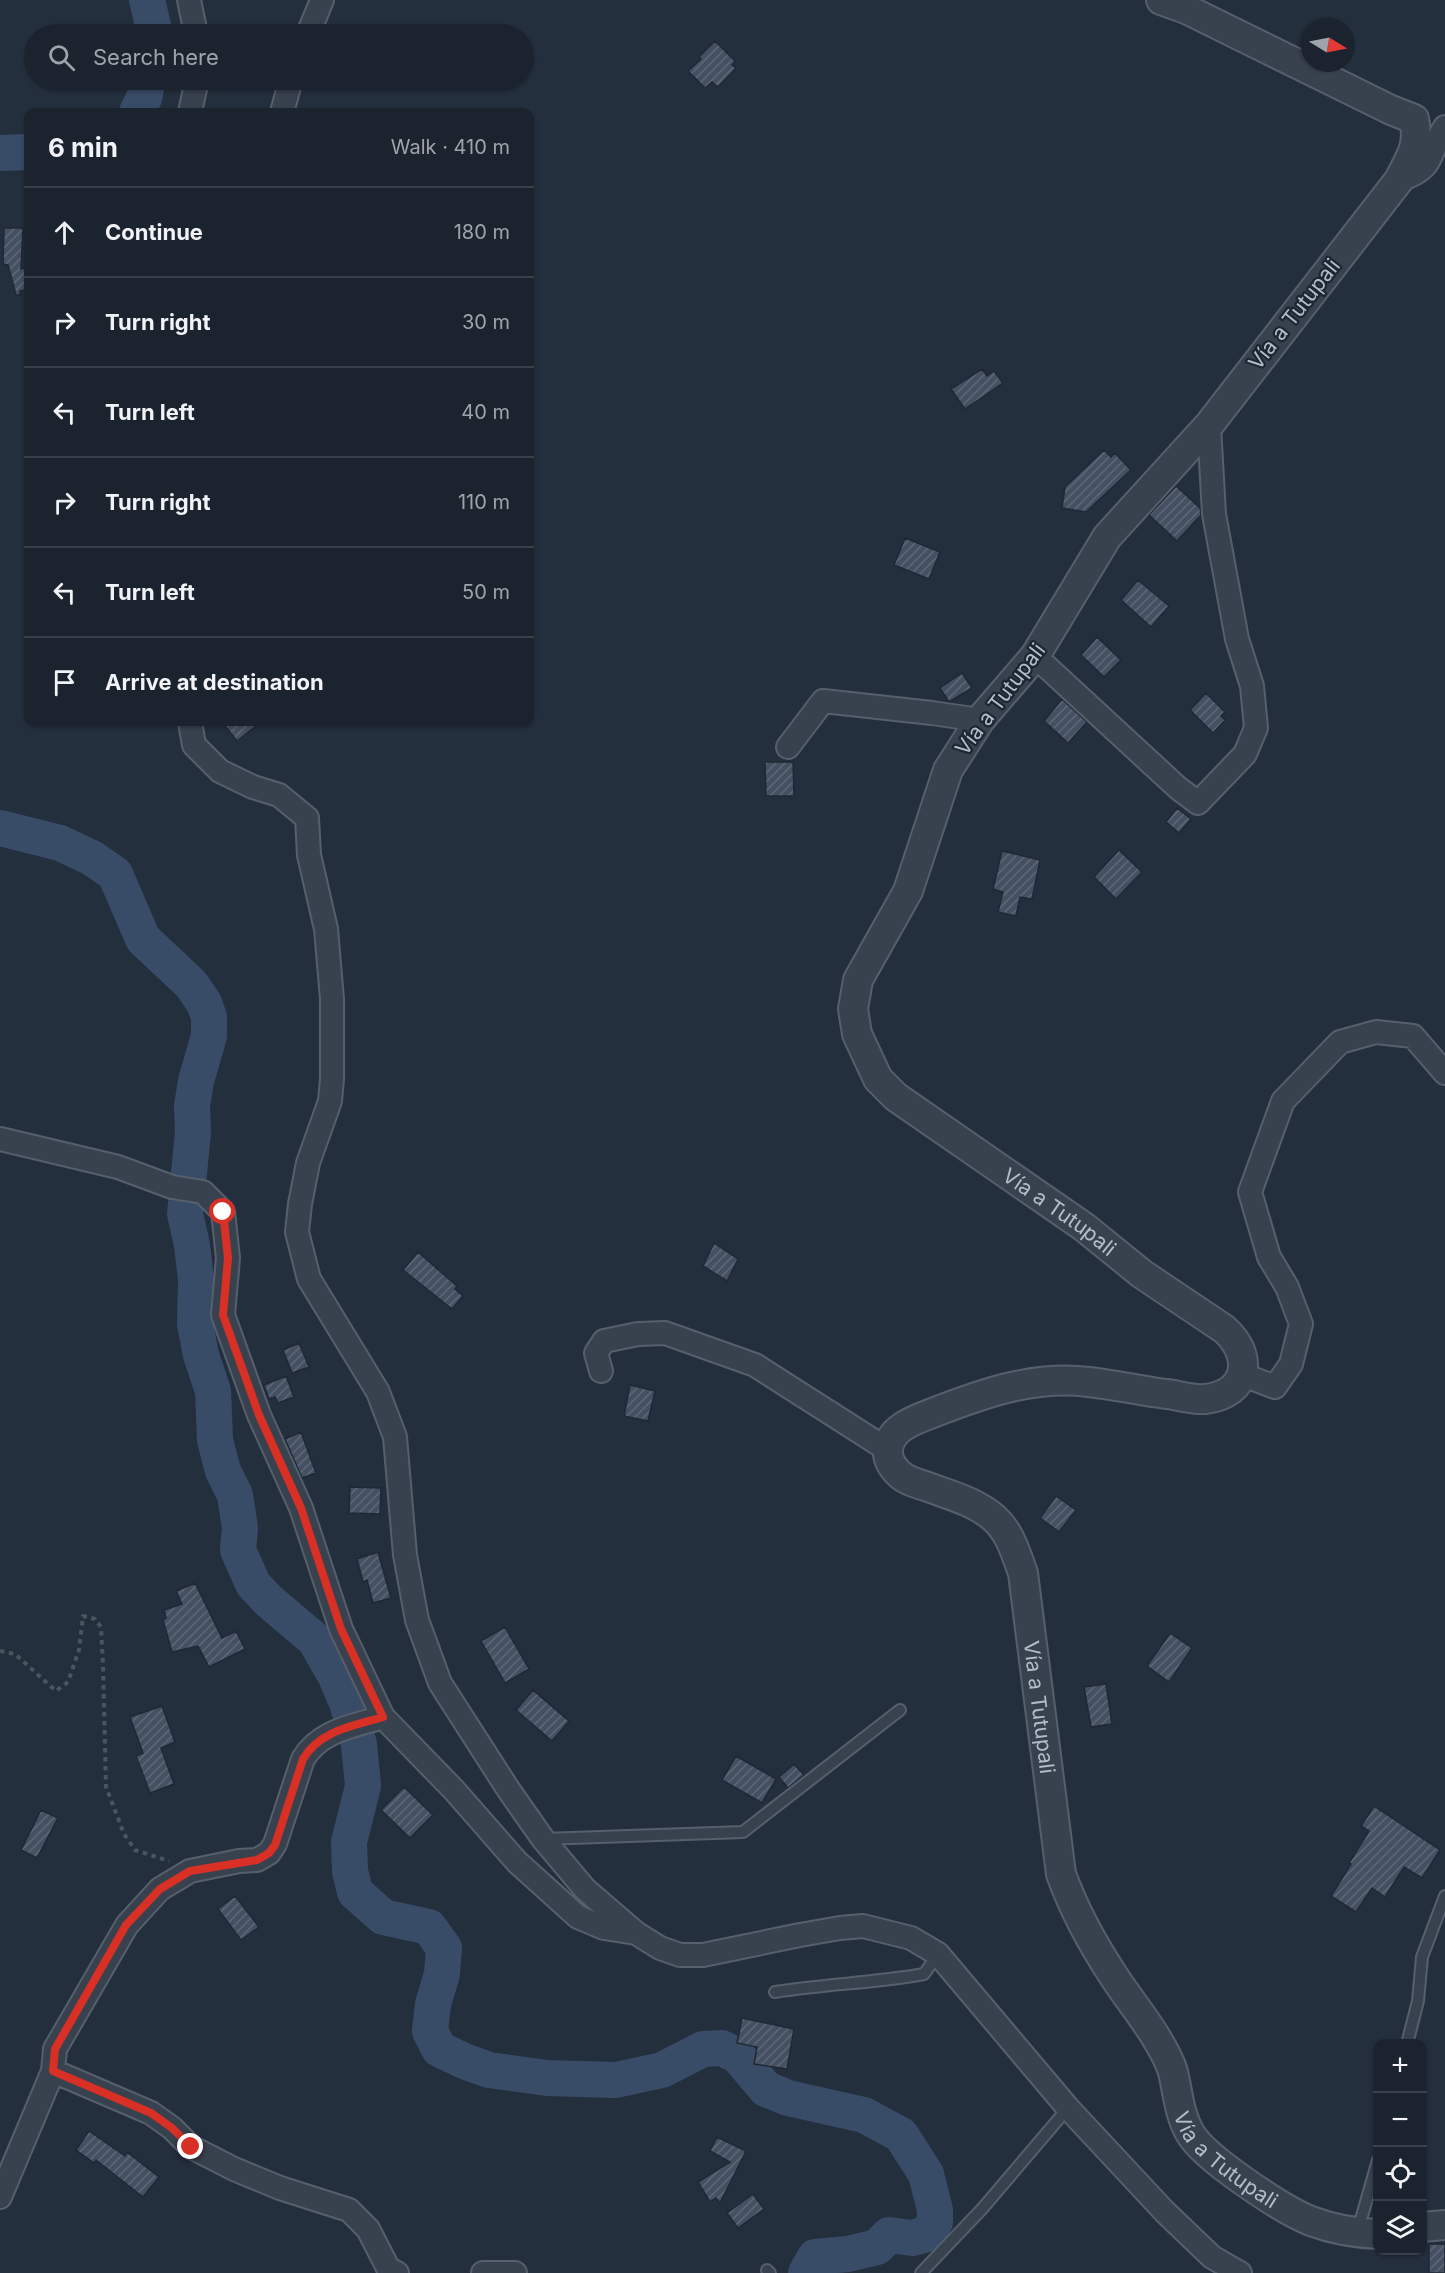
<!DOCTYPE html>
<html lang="en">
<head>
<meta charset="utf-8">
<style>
	:root { --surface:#1b232e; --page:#242b36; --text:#f1f3f6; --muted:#a0a4aa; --line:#39404a }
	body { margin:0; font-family:Inter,sans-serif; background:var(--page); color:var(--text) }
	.controls { position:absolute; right:18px; bottom:18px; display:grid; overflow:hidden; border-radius:12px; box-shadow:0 2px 4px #0004 }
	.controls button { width:54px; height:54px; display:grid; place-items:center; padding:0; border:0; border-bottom:2px solid var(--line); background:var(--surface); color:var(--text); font:30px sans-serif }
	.compass { position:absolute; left:1301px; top:18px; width:54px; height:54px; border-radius:50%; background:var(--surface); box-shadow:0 2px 4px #0004; rotate:100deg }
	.stop { position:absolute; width:18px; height:18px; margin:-14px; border:4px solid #d93025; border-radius:50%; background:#fff }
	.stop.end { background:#d93025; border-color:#fff; box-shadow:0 2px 6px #0008 }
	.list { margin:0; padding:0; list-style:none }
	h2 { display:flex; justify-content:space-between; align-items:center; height:78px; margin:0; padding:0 24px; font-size:26px }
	h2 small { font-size:20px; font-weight:400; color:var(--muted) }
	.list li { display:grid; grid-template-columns:39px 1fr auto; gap:18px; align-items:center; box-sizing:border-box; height:90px; padding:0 24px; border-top:2px solid var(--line) }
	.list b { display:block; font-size:22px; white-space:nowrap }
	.list em { font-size:20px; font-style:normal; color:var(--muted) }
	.icon { flex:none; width:33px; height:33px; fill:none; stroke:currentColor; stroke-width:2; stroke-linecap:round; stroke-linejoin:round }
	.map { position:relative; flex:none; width:1445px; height:2273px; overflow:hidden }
	.search { position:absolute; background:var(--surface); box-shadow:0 2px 4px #0004; left:24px; top:24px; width:510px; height:66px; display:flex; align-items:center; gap:15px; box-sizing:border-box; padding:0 21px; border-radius:33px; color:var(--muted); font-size:22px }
	.panel { position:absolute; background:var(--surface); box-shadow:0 2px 4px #0004; left:24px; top:108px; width:510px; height:618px; border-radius:12px }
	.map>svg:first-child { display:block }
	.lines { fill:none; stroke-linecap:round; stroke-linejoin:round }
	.river { stroke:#394c67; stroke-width:36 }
	.building { fill:url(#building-hatch); stroke:#1f2835; stroke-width:1.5 }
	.service-casing { stroke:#565f6c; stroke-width:14 }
	.minor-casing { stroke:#565f6c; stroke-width:26 }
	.tertiary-casing { stroke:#565f6c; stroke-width:32 }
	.path { stroke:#44595c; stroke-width:4; stroke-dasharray:4.5 4.5; stroke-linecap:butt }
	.service { stroke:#38414e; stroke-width:10 }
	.minor { stroke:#38414e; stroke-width:22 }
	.tertiary { stroke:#38414e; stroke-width:28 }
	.route { stroke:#d93025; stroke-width:8 }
	.labels { text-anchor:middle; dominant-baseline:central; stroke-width:4.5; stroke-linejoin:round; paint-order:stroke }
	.street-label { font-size:21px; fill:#b4bcc9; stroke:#1d2633 }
</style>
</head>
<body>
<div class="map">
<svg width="1445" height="2273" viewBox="0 0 1445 2273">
	<defs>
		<pattern id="building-hatch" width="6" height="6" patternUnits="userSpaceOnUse" patternTransform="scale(1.5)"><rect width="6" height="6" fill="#455162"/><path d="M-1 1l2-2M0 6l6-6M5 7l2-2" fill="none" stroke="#5d6877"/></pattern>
	</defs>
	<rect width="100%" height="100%" fill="#242f3e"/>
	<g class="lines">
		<path class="river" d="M147 0 155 34
			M137 112 144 98 148 80
			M0 153 28 152
			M0 828 60 843 92 858 115 874 143 939 191 984 204 1003 209 1017V1036L196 1081 192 1106 193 1132 185 1214 192 1245 196 1280 195 1324 201 1355 213 1391 215 1440 223 1471 235 1495 240 1528 238 1550 253 1584 269 1601 315 1640 335 1675 347 1703 359 1744 363 1786 349 1842 350 1871 355 1892 383 1917 429 1927 444 1948 442 1974 433 2004 430 2031 439 2049 464 2061 489 2070 547 2078 616 2080 662 2070 703 2049 722 2048 738 2056 766 2089 788 2098 864 2115 901 2135 926 2174 935 2210V2222L927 2234 912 2238 889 2235 877 2247 848 2254 815 2257 806 2273"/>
	</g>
	<path class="building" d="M715 41 735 61 732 65 736 68 718 87 712 82 705 88 688 71 701 59 699 57Z
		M4 228H23L21 269 28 267V289L20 291V295H16L8 265 3 264Z
		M982 369 987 376 994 371 1003 383 965 409 951 389Z
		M1104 450 1111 457 1115 453 1131 470 1086 512 1062 508 1065 487Z
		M1176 486 1200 508 1201 515 1177 541 1149 515Z
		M905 538 940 552 929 579 894 565Z
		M1138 580 1169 606 1151 627 1121 600Z
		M1097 637 1121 660 1104 677 1081 655Z
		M962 673 972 688 949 702 940 688Z
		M1206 693 1225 712 1221 716 1225 720 1213 733 1190 710Z
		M1062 699 1087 722 1068 743 1044 721Z
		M222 722H261L237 741Z
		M765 762H793L794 796H766Z
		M1177 808 1191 819 1179 833 1166 822Z
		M1119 850 1142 872 1116 899 1094 877Z
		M1002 851 1040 860 1032 899 1020 897 1016 916 998 912 1003 892 993 889Z
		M714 1243 738 1259 727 1281 703 1266Z
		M418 1252 457 1286 455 1289 463 1296 452 1309 403 1270Z
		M299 1343 309 1367 292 1373 283 1350Z
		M286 1376 294 1397 278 1403 275 1397 269 1399 264 1385Z
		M630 1385 655 1391 648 1421 624 1416Z
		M301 1432 316 1473 302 1478 285 1439Z
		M350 1487 381 1488 380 1514 349 1513Z
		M1056 1496 1076 1510 1059 1532 1040 1518Z
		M378 1552 391 1598 373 1603 367 1580 363 1582 357 1559Z
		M195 1583 222 1638 236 1631 245 1649 209 1667 198 1646 172 1652 163 1620 166 1618 164 1610 182 1604 176 1591Z
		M505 1627 529 1669 505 1683 481 1641Z
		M1170 1633 1192 1648 1169 1682 1147 1666Z
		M1106 1684 1112 1724 1091 1727 1084 1687Z
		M533 1690 569 1721 552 1741 516 1710Z
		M162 1706 175 1742 161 1748 174 1784 150 1793 136 1756 143 1753 130 1717Z
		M736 1756 776 1779 762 1803 722 1780Z
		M794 1764 804 1775 788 1788 779 1777Z
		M404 1787 433 1815 410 1838 381 1810Z
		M1374 1806 1440 1850 1422 1878 1404 1867 1385 1897 1372 1888 1356 1912 1331 1896 1351 1864 1349 1863 1369 1831 1361 1826Z
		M41 1810 58 1818 37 1858 21 1850Z
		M235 1896 259 1927 241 1940 218 1909Z
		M742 2018 794 2029 787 2069 754 2064 757 2047 737 2043Z
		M89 2131 125 2156 127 2152 159 2177 143 2197 96 2160 94 2163 76 2150Z
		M717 2137 746 2151 720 2203 716 2198 710 2202 698 2182 730 2162 710 2151Z
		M753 2194 764 2209 738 2228 727 2213Z
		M1429 2244H1445V2273H1429Z"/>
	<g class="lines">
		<g class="service-casing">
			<path id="service" d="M543 1839 743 1832 900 1710
				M775 1992C825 1984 875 1983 924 1974L938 1954
				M1407 2044 1418 2001 1422 1957 1445 1896
				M1358 2230 1378 2160
				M767 2270 770 2273
				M921 2273 982 2209 1068 2108"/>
		</g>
		<g class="minor-casing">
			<path id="minor" d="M189 0 196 34
				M308 34 322 0
				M190 112 197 80
				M282 112 291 80
				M1399 180C1437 168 1426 155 1445 127
				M1035 656 1178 788 1198 803 1245 754 1256 728 1252 686 1237 639 1214 514 1209 425
				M190 722 194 745 220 771 253 787 279 795 307 818 309 855 326 929 332 999V1079L330 1101 308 1163 300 1204 297 1232 309 1279 378 1392 395 1437 405 1555 417 1620 440 1683 508 1789 543 1839 585 1889 636 1933 660 1948 680 1955H703L800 1935 840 1928 863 1926 911 1938 938 1954 1068 2108 1165 2212 1212 2257 1240 2273
				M788 747 823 701 932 713 980 720
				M0 1139 118 1167 172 1187 203 1192 223 1212 228 1258 223 1315 259 1415 301 1508 341 1629 383 1717
				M601 1371 596 1353 604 1341 638 1334 665 1333 755 1365 888 1450
				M1241 1374 1275 1387 1291 1364 1301 1324 1287 1287 1269 1257 1250 1192 1283 1101 1340 1042 1376 1032 1413 1036 1445 1073
				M0 2197 53 2071
				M397 2273 388 2268 368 2229 349 2210 280 2188 234 2169 191 2147 172 2128 151 2113 53 2071 55 2049 127 1925 160 1889 190 1871 239 1861 257 1860 269 1853 275 1844 303 1759C320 1730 354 1726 383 1717L454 1790 517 1862 578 1917 604 1928 636 1933
				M483 2273H515"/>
		</g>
		<g class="tertiary-casing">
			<g id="tertiary">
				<path id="s1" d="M1161 0 1186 9 1391 110 1414 119C1420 146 1411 156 1399 180L1209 425 1107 537 1035 656 980 720 948 770 908 891 858 980 853 1009 857 1034 878 1079 896 1097 1084 1227 1142 1274 1224 1329C1254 1355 1249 1394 1205 1399 1195 1400 1184 1397 1174 1395 1145 1392 1117 1385 1089 1382 1033 1375 981 1394 930 1414 914 1420 889 1429 888 1450 887 1461 895 1471 903 1477 910 1482 920 1484 928 1487 950 1495 976 1502 994 1518 1010 1532 1016 1554 1023 1573L1061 1874C1074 1910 1092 1943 1113 1975 1127 1997 1144 2017 1157 2039 1163 2049 1170 2061 1173 2072 1178 2093 1179 2114 1190 2133 1204 2158 1283 2210 1311 2221 1332 2229 1355 2233 1378 2234"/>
				<path d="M1422 2227 1445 2225"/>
			</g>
		</g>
		<path class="path" d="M0 1651 15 1654 56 1691 68 1682 79 1650 83 1616 95 1619 101 1627 103 1665 106 1787 124 1834 135 1850 169 1861"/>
		<use href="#service" class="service"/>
		<use href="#minor" class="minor"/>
		<use href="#tertiary" class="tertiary"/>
	</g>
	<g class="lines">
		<path class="route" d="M191 2147 172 2128 151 2113 53 2071 55 2049 126 1925 160 1889 190 1871 257 1860 269 1853 275 1845 303 1759C320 1730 354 1726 383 1717L341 1629 301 1508 259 1415 223 1315 228 1258 223 1212"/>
	</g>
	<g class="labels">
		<g class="street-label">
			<text transform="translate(1294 314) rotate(-52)">Vía a Tutupali</text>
			<text transform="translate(1000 699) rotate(-53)">Vía a Tutupali</text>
			<text stroke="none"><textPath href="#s1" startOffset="1648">Vía a Tutupali</textPath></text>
			<text stroke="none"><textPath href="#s1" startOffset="2619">Vía a Tutupali</textPath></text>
			<text stroke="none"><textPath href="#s1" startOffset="3123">Vía a Tutupali</textPath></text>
		</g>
	</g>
</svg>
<div class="controls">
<button>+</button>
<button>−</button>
<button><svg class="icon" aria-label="locate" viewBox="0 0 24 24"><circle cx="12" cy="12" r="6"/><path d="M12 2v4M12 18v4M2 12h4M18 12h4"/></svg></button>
<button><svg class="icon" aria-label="layers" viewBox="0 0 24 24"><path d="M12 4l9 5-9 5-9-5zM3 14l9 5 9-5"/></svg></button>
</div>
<svg class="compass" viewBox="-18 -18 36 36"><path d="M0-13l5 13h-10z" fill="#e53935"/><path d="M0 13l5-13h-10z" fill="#a0a4aa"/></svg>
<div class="stop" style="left:223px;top:1212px"></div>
<div class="stop end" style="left:191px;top:2147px"></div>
<div class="search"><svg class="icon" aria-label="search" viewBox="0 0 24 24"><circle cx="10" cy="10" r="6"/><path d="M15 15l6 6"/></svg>Search here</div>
<section class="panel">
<h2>6 min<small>Walk · 410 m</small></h2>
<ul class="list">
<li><svg class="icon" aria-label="ahead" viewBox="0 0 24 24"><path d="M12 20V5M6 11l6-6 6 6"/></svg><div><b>Continue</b></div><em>180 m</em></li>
<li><svg class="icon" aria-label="right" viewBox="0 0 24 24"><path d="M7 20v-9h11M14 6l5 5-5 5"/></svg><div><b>Turn right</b></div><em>30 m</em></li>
<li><svg class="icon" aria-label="left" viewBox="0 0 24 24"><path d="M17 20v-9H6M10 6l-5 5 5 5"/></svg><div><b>Turn left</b></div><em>40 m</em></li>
<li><svg class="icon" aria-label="right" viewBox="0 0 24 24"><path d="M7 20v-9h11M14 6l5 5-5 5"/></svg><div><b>Turn right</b></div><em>110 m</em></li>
<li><svg class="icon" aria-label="left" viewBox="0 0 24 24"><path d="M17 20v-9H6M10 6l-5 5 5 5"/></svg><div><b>Turn left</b></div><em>50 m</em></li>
<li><svg class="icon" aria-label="arrive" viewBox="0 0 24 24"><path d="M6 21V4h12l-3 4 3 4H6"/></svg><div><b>Arrive at destination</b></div></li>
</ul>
</section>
</div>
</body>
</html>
